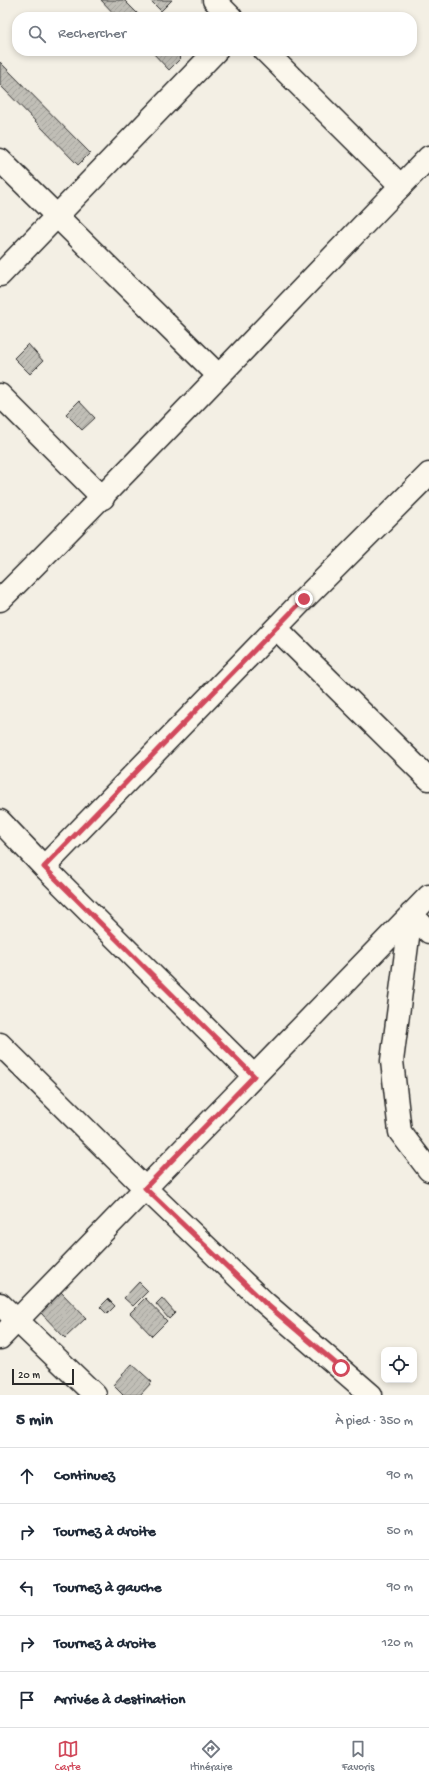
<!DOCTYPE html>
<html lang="fr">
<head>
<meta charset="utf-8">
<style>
	:root { --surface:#fff; --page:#f2f2f3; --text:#1f2937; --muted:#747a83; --line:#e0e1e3; --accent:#d1495b }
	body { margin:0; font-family:"Gochi Hand",sans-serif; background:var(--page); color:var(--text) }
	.controls { position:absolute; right:12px; bottom:12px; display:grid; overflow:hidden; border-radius:8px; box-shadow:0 2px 6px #0003 }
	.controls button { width:36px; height:36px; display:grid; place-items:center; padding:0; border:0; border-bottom:1px solid var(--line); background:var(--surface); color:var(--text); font:20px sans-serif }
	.scale { position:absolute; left:12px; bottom:10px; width:62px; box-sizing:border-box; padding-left:4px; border:2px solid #2b2b2b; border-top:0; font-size:11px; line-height:14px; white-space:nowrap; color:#2b2b2b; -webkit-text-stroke:3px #fbf7ec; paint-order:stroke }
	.stop { position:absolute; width:12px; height:12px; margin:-9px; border:3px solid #d1495b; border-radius:50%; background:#fff }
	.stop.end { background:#d1495b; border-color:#fff; box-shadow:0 1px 4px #0008 }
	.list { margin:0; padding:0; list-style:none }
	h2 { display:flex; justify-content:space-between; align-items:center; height:52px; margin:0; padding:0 16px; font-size:17px }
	h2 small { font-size:13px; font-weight:400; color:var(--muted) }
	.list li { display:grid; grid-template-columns:26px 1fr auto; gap:12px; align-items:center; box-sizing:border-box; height:56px; padding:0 16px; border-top:1px solid var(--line) }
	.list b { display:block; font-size:15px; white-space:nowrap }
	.list em { font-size:13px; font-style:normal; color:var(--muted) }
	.icon { flex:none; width:22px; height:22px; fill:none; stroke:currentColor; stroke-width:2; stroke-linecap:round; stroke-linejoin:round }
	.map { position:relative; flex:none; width:429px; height:1395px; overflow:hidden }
	.search { position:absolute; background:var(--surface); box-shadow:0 2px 6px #0003; left:12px; right:12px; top:12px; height:44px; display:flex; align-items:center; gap:10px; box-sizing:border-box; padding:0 14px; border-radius:16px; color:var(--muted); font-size:15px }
	.sheet { height:332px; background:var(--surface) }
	nav { display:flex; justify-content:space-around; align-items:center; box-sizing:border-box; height:56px; border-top:1px solid var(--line); background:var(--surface); font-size:11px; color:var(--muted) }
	nav a { display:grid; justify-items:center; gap:2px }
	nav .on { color:var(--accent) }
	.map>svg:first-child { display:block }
	.building { fill:url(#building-hatch); stroke:#2b2b2b }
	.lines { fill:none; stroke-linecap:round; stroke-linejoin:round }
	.street-casing { stroke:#2b2b2b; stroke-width:25 }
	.secondary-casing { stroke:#2b2b2b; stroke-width:25 }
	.street { stroke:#fbf7ec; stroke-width:22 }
	.secondary { stroke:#fbf7ec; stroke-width:22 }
	.route { stroke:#d1495b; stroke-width:5 }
</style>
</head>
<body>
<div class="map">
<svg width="429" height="1395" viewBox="0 0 429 1395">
	<defs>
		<pattern id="building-hatch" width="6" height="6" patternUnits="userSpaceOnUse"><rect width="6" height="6" fill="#c0beb6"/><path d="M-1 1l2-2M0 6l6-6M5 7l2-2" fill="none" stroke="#a5a39d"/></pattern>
	</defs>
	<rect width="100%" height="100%" fill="#f3efe4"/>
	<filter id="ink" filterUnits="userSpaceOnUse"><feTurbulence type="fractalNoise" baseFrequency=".025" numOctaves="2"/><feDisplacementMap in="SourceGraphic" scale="8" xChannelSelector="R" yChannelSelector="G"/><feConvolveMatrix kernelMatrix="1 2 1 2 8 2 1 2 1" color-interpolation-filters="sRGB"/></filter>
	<g filter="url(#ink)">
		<path class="building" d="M101 0H124L141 17H117Z
			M150 0H172L161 11Z
			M151 51H174L181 58 169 70Z
			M0 62 90 153 78 165 0 85Z
			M28 344 43 361 30 374 14 358Z
			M79 401 95 418 82 430 66 414Z
			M139 1282 148 1291 133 1306 124 1298Z
			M61 1292 86 1318 65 1338 40 1312Z
			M145 1298 167 1321 152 1336 130 1313Z
			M162 1298 175 1313 169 1319 156 1304Z
			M108 1299 115 1306 107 1314 100 1307Z
			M132 1364 152 1382 140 1395H123L113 1385Z"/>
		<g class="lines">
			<g class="street-casing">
				<path id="street" d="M214 0 231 17
					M265 51 401 186
					M0 160 218 375
					M0 275 216 51
					M0 395 103 498
					M276 628 429 779
					M0 821 44 867 254 1076
					M44 867 304 599 429 474
					M411 914 392 1061 400 1132 429 1170
					M411 914 429 932
					M0 1044 145 1188 264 1302 371 1395
					M0 1304 95 1395
					M0 1338 429 896"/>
			</g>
			<g class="secondary-casing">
				<path id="secondary" d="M0 600C146 455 286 304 429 157"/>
			</g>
			<use href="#street" class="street"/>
			<use href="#secondary" class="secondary"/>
		</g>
	</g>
	<g class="lines" filter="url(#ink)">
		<path class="route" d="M304 599 44 867 254 1076 145 1188 264 1302 341 1368"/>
	</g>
</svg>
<div class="controls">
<button><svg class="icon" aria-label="locate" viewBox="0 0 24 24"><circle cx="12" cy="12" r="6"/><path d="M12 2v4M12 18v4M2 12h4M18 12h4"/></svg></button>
</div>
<div class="scale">20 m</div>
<div class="stop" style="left:341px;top:1368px"></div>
<div class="stop end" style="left:304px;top:599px"></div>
<div class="search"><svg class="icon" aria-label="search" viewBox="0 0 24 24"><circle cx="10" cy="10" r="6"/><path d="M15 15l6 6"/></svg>Rechercher</div>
</div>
<section class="sheet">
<h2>5 min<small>À pied · 350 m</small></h2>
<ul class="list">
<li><svg class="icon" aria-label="ahead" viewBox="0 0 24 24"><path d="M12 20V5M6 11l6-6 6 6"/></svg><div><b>Continuez</b></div><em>90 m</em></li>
<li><svg class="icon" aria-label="right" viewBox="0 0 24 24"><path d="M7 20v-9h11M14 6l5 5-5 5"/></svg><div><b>Tournez à droite</b></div><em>50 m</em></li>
<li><svg class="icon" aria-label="left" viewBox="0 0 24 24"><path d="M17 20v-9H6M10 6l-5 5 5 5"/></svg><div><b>Tournez à gauche</b></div><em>90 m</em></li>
<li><svg class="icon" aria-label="right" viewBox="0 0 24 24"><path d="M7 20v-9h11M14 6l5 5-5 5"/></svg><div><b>Tournez à droite</b></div><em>120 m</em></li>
<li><svg class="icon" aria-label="arrive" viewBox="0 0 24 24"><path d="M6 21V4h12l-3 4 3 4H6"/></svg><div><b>Arrivée à destination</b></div></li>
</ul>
</section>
<nav>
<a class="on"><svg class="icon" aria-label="map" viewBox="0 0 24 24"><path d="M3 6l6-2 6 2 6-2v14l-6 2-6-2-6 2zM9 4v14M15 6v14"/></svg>Carte</a>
<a><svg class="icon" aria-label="directions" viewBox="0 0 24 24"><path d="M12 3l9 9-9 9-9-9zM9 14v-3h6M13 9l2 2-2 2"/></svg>Itinéraire</a>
<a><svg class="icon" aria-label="saved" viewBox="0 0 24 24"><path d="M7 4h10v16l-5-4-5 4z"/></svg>Favoris</a>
</nav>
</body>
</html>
